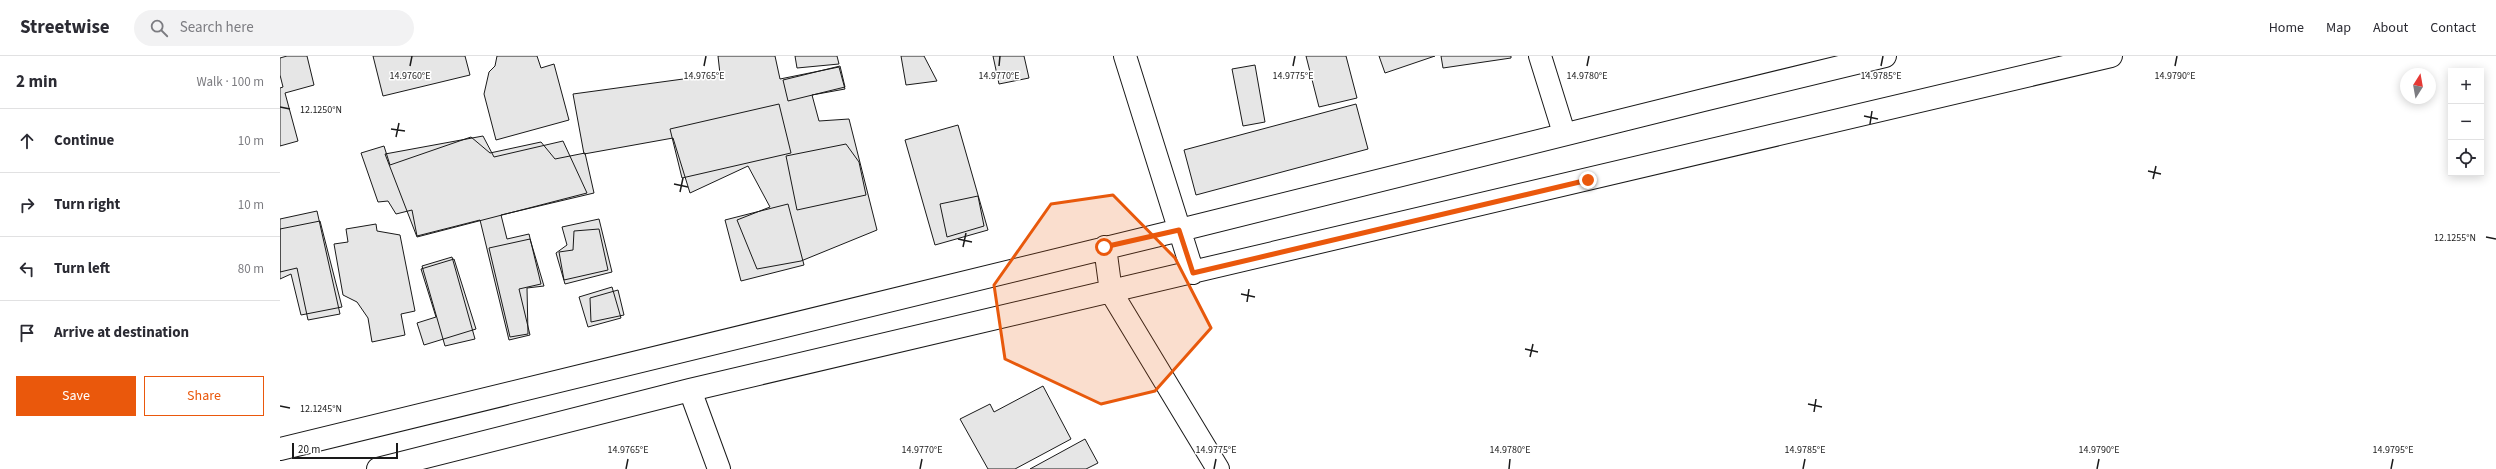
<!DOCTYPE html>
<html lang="en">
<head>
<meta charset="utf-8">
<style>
	:root { --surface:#fff; --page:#f2f2f3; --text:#2b2b33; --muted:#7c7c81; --line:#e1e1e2; --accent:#ea580c }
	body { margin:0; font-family:"Source Sans 3",sans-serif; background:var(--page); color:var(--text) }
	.controls { position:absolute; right:12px; top:12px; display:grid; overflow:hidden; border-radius:0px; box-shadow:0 2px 10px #0003 }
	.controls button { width:36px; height:36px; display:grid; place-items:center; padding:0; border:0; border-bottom:1px solid var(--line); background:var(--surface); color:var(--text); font:20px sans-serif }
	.compass { position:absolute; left:2120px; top:12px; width:36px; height:36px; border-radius:50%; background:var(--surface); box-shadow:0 2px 10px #0003; rotate:11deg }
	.scale { position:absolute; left:12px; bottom:10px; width:106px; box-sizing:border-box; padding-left:4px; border:2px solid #1a1a1a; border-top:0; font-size:11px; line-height:14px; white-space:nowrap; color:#1a1a1a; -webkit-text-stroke:3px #fff; paint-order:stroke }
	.stop { position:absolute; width:12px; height:12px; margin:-9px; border:3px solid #ea580c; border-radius:50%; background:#fff }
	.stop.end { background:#ea580c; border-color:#fff; box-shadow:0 1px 4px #0008 }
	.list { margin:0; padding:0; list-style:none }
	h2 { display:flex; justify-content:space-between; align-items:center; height:52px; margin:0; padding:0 16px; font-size:17px }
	h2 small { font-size:13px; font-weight:400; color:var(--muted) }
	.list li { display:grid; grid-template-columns:26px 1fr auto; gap:12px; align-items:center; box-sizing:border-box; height:64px; padding:0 16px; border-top:1px solid var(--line) }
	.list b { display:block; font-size:15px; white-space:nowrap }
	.list em { font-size:13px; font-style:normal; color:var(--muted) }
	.actions { display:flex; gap:8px; padding:12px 16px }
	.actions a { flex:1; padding:9px 0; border:1px solid var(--accent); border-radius:0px; text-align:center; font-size:14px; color:var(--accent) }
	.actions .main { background:var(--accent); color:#fff }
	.icon { flex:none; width:22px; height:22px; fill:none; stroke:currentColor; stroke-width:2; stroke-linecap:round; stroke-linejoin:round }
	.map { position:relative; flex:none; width:2216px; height:413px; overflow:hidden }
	header { display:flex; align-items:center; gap:24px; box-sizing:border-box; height:56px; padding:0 20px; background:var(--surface); border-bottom:1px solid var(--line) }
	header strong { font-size:19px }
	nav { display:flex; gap:22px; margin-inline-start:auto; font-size:14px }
	.search { width:280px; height:36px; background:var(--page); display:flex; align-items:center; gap:10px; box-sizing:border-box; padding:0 14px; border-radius:22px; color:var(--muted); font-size:15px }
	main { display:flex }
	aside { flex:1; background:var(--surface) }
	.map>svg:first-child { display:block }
	.building { fill:#e6e6e6; stroke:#1a1a1a }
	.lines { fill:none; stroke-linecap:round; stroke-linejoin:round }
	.street-casing { stroke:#1a1a1a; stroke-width:24 }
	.street { stroke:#fff; stroke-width:22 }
	.route { stroke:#ea580c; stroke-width:5 }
	.marked { fill:#e8590c; fill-opacity:0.2; stroke:#e8590c; stroke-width:3; stroke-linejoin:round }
	.ticks { fill:none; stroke:#1a1a1a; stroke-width:1.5 }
	.ticks-label { font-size:10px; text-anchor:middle; fill:#1a1a1a; stroke:#fff; stroke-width:3; stroke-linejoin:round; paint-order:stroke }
</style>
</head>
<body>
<header>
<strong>Streetwise</strong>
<div class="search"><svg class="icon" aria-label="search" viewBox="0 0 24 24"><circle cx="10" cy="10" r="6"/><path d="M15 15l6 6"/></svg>Search here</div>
<nav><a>Home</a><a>Map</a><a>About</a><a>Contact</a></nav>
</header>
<main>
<aside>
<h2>2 min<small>Walk · 100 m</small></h2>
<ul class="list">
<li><svg class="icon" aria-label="ahead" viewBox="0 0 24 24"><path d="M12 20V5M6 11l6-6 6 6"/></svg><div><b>Continue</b></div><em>10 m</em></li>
<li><svg class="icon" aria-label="right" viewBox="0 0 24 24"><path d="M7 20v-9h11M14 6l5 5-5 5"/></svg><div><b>Turn right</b></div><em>10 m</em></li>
<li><svg class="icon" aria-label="left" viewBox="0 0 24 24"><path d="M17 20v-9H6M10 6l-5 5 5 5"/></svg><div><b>Turn left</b></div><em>80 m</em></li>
<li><svg class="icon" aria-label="arrive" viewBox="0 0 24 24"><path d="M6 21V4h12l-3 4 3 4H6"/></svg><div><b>Arrive at destination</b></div></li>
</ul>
<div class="actions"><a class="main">Save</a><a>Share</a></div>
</aside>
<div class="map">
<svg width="2216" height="413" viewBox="0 0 2216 413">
	<rect width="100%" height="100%" fill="#fff"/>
	<path class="building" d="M7 0H27L34 29 5 37 18 85 0 90V32L3 31 0 19V2Z
		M93 0H185L190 19 103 40Z
		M217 0H257L261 12 274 8 289 64 216 84 204 38 209 16 215 10Z
		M438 0H495L500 23 559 11 565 33 532 39 539 65 569 63 597 174 521 205 477 213 457 164 490 151 468 110 410 137 393 82 304 98 293 38 440 18Z
		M515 0H557L559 8 517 12Z
		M621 0H644L657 25 626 29Z
		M713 0H744L749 22 719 28Z
		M1026 0H1066L1077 42 1039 51Z
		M1099 0H1155L1105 17Z
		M1161 0H1231V2L1163 12Z
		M975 9 985 66 963 70 952 13Z
		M560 10 565 31 508 45 503 24Z
		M499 48 511 97 402 122 390 73Z
		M1076 48 1088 93 916 139 904 94Z
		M678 69 708 174 655 189 625 84Z
		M203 80 214 101 283 85 307 137 137 181 105 98Z
		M191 81 210 97 261 86 275 103 305 97 314 137 221 159 227 183 249 178 261 228 239 233 250 279 229 284 200 164 137 180 132 154 116 158 108 145 98 146 81 97 104 90 110 109Z
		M566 88 579 106 586 139 517 154 506 100Z
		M698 140 704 170 667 181 660 148Z
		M508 148 524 209 461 225 445 164Z
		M37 155 60 258 28 264 17 212 0 216V163Z
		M319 163 332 216 285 228 276 197 287 189 282 171Z
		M40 165 62 251 21 259 11 218 0 223V173Z
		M96 168 97 175 120 179 135 255 121 258 125 279 92 286 88 262 77 246 63 239 54 188 68 186 66 173Z
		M319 173 328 214 284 224 279 196 293 194 294 175Z
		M250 183 264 230 247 232 248 278 230 281 209 192Z
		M172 201 195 283 165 290 142 210Z
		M174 203 196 273 144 289 137 267 156 261 141 213Z
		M332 231 341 262 308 271 299 241Z
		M338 234 344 259 311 266 310 242Z
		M763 330 791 383 735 413H708L680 363 710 348 714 356Z
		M805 383 818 407 806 413H750Z"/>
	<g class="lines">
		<g class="street-casing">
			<path id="street" d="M845 0 913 217
				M1260 0 1284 77
				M825 191 831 236 938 413
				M410 334 439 413
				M0 393C301 317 603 247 904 173 1138 115 1371 56 1605 0
				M98 413 410 334 1831 0"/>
		</g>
		<use href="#street" class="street"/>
	</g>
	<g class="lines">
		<path class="route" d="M824 191 899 174 913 217 1308 124"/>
	</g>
	<path class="marked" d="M833 139 895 202 931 272 875 335 821 348 725 303 714 229 771 148Z"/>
	<path class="ticks" d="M130 10 132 0M424 10 426 0M719 10 720 0M1013 10 1015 0M1307 10 1309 0M1601 10 1603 0M1895 10 1897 0M0 51 10 53M1584 60 1598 63M1590 68 1592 55M111 73 125 75M116 81 119 67M1868 115 1881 118M1873 123 1876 110M394 128 408 131M400 136 403 122M2206 181 2216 183M678 183 692 186M683 191 686 177M961 238 975 241M967 246 969 233M1245 293 1258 296M1250 301 1253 288M1528 348 1542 351M0 350 10 352M1534 356 1536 343M346 413 348 403M640 413 642 403M934 413 936 403M1229 413 1230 403M1523 413 1525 403M1817 413 1819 403M2111 413 2113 403"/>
	<g class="ticks-label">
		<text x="130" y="23">14.9760°E</text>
		<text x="424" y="23">14.9765°E</text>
		<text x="1013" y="23">14.9775°E</text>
		<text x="1307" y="23">14.9780°E</text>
		<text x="1601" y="23">14.9785°E</text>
		<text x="1895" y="23">14.9790°E</text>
		<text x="719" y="23">14.9770°E</text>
		<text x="41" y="57">12.1250°N</text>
		<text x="2175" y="185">12.1255°N</text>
		<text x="41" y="356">12.1245°N</text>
		<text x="348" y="397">14.9765°E</text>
		<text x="642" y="397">14.9770°E</text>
		<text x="936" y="397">14.9775°E</text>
		<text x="1230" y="397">14.9780°E</text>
		<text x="1525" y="397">14.9785°E</text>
		<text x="1819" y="397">14.9790°E</text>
		<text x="2113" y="397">14.9795°E</text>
	</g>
</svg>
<div class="controls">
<button>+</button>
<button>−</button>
<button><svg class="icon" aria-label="locate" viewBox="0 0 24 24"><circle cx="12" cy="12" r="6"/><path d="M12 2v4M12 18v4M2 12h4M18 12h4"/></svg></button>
</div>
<svg class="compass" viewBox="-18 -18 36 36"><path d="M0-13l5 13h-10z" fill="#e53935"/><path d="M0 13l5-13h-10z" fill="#7c7c81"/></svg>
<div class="scale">20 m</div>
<div class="stop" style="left:824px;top:191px"></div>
<div class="stop end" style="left:1308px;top:124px"></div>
</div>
</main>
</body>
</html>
